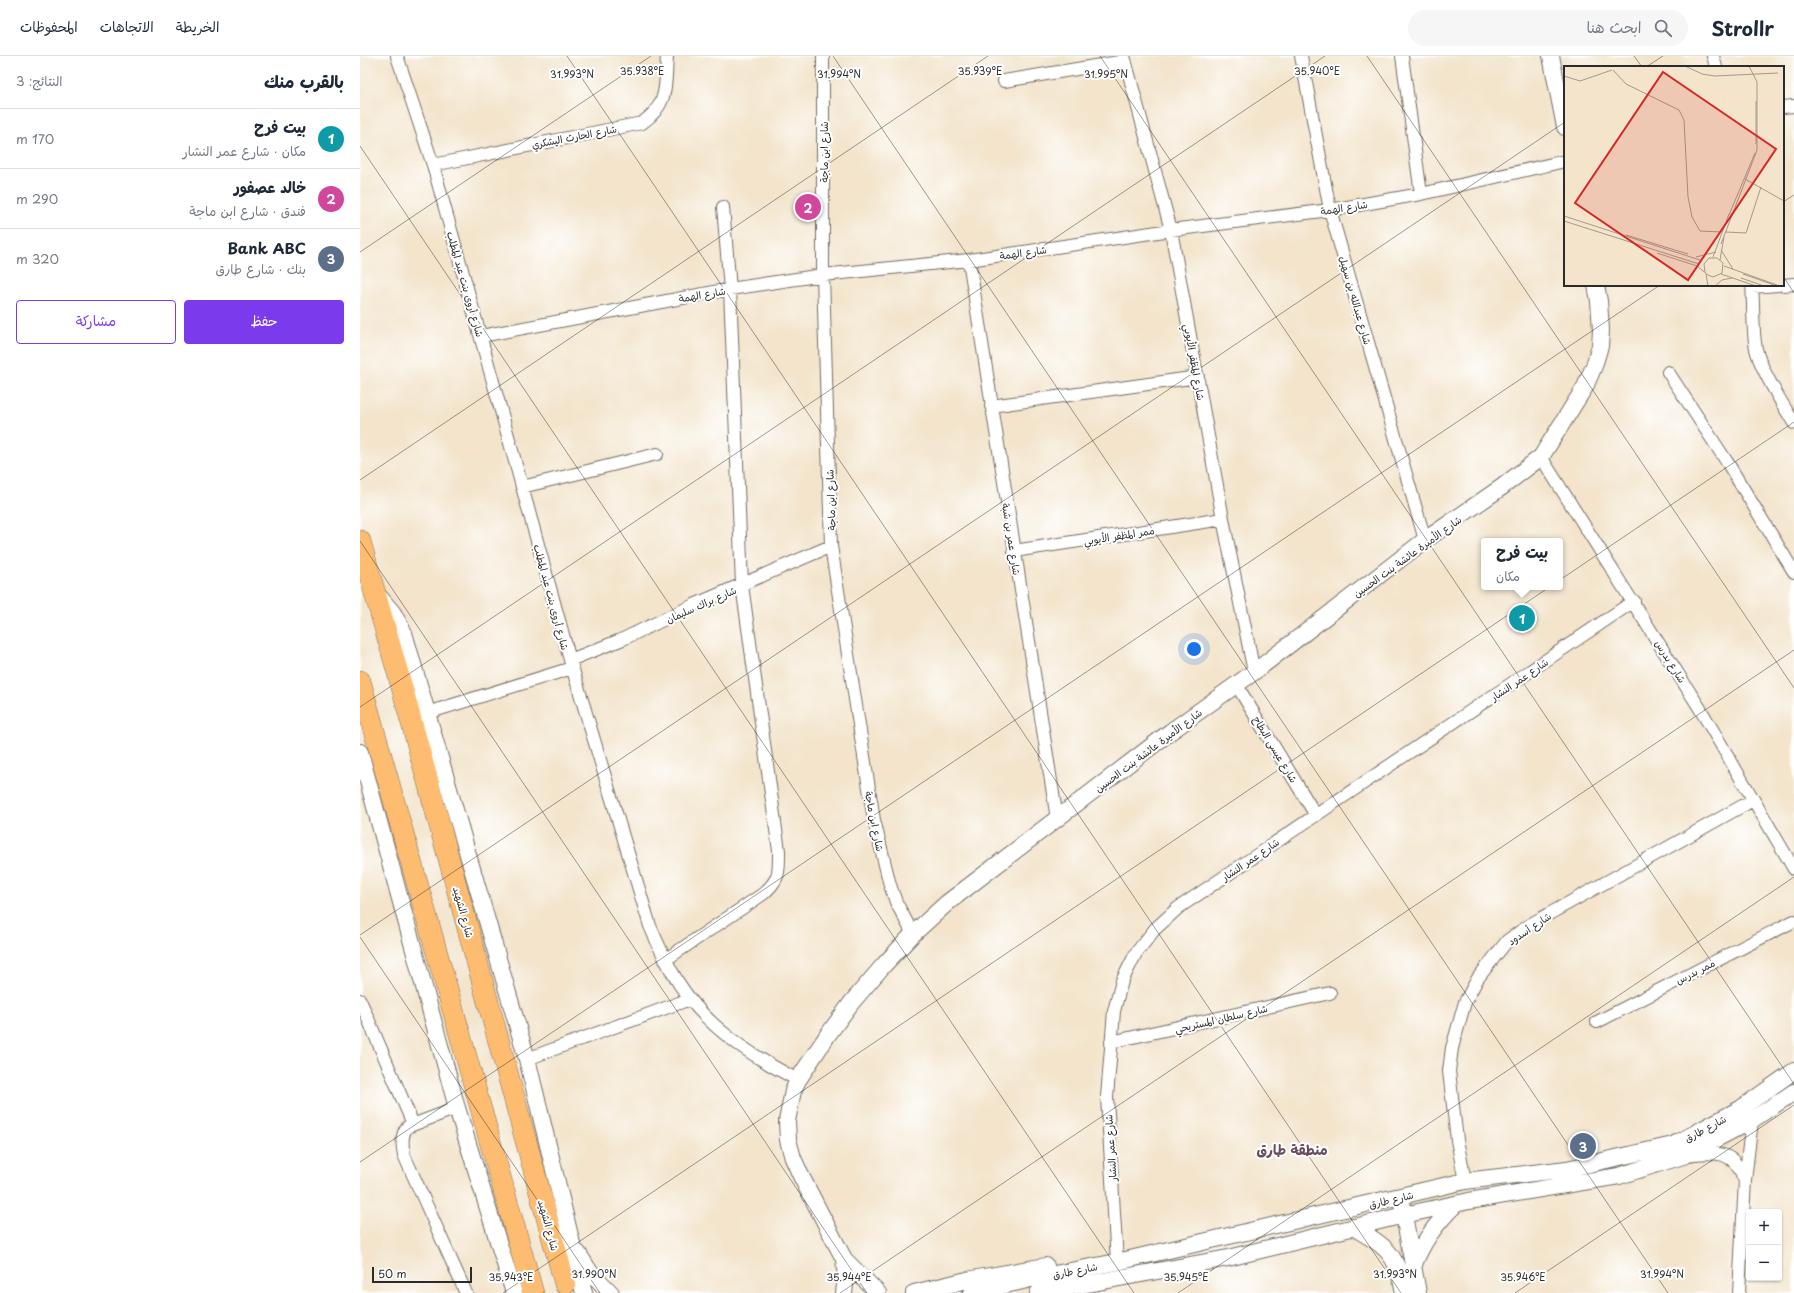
<!DOCTYPE html>
<html lang="ar">
<head>
<meta charset="utf-8">
<style>
	:root { --surface:#fff; --page:#f6f6f7; --text:#1f2937; --muted:#747a83; --line:#e0e1e3; --accent:#7c3aed }
	body { margin:0; font-family:"Playpen Sans","Playpen Sans Arabic",sans-serif; background:var(--page); color:var(--text); direction:rtl }
	.controls { position:absolute; right:12px; bottom:12px; display:grid; overflow:hidden; border-radius:4px; box-shadow:0 1px 3px #0004 }
	.controls button { width:36px; height:36px; display:grid; place-items:center; padding:0; border:0; border-bottom:1px solid var(--line); background:var(--surface); color:var(--text); font:20px sans-serif }
	.scale { position:absolute; left:12px; bottom:10px; width:100px; box-sizing:border-box; padding-left:4px; border:2px solid #2b2b2b; border-top:0; font-size:11px; line-height:14px; white-space:nowrap; color:#2b2b2b; -webkit-text-stroke:3px #fff; paint-order:stroke }
	.you { position:absolute; left:834px; top:593px; width:14px; height:14px; margin:-10px; border:3px solid #fff; border-radius:50%; background:#1a73e8; box-shadow:0 0 0 6px #1a73e833 }
	.badge { display:grid; place-items:center; width:26px; height:26px; border-radius:50%; background:var(--accent); color:#fff; font-size:13px; font-weight:700 }
	.pin { position:absolute; translate:-50% -50%; border:2px solid #fff; box-shadow:0 1px 4px #0006 }
	.popup { position:absolute; left:1121px; top:482px; width:82px; height:52px; box-sizing:border-box; display:grid; place-content:center; border-radius:4px; background:var(--surface); filter:drop-shadow(0 1px 3px #0005); font-size:13px; white-space:nowrap; color:var(--muted) }
	.popup b { font-size:15px; color:var(--text) }
	.popup::after { content:''; position:absolute; left:50%; top:100%; margin-left:-8px; border:8px solid transparent; border-top-color:var(--surface) }
	.list { margin:0; padding:0; list-style:none }
	h2 { display:flex; justify-content:space-between; align-items:center; height:52px; margin:0; padding:0 16px; font-size:17px }
	h2 small { font-size:13px; font-weight:400; color:var(--muted) }
	.list li { display:grid; grid-template-columns:26px 1fr auto; gap:12px; align-items:center; box-sizing:border-box; height:60px; padding:0 16px; border-top:1px solid var(--line) }
	.list b { display:block; font-size:15px; white-space:nowrap }
	.list p { margin:0; font-size:13px; white-space:nowrap; color:var(--muted) }
	.list em { font-size:13px; font-style:normal; color:var(--muted) }
	.actions { display:flex; gap:8px; padding:12px 16px }
	.actions a { flex:1; padding:9px 0; border:1px solid var(--accent); border-radius:4px; text-align:center; font-size:14px; color:var(--accent) }
	.actions .main { background:var(--accent); color:#fff }
	.icon { flex:none; width:22px; height:22px; fill:none; stroke:currentColor; stroke-width:2; stroke-linecap:round; stroke-linejoin:round }
	.map { position:relative; flex:none; width:1434px; height:1237px; overflow:hidden; direction:ltr }
	header { display:flex; align-items:center; gap:24px; box-sizing:border-box; height:56px; padding:0 20px; background:var(--surface); border-bottom:1px solid var(--line) }
	header strong { font-size:19px }
	nav { display:flex; gap:22px; margin-inline-start:auto; font-size:14px }
	.search { width:280px; height:36px; background:var(--page); display:flex; align-items:center; gap:10px; box-sizing:border-box; padding:0 14px; border-radius:22px; color:var(--muted); font-size:15px }
	main { display:flex }
	aside { flex:1; background:var(--surface) }
	.map>svg:first-child { display:block }
	.lines { fill:none; stroke-linecap:round; stroke-linejoin:round }
	.minor-casing { stroke:#716c63; stroke-width:14 }
	.tertiary-casing { stroke:#716c63; stroke-width:18 }
	.trunk-casing { stroke:#716c63; stroke-width:22 }
	.minor { stroke:#fff; stroke-width:12 }
	.tertiary { stroke:#fff; stroke-width:16 }
	.trunk { stroke:#febc70; stroke-width:21 }
	.ticks { fill:none; stroke:#2b2b2b; stroke-width:1; stroke-opacity:0.45 }
	.labels { text-anchor:middle; dominant-baseline:central; stroke-width:4; stroke-linejoin:round; paint-order:stroke }
	.street-label { font-size:10px; fill:#2b2b2b; stroke:#fff }
	.district-label { font-size:14px; font-weight:bold; fill:#6a4e5c; stroke:#fff }
	.inset-road { fill:none; stroke:#a39a8b; stroke-width:1 }
	.view { fill:#d62828; fill-opacity:0.15; stroke:#d62828; stroke-width:2 }
	.inset-edge { fill:none; stroke:#2b2b2b; stroke-width:2 }
	.ticks-label { font-size:10px; text-anchor:middle; fill:#2b2b2b; stroke:#fff; stroke-width:4; stroke-linejoin:round; paint-order:stroke }
</style>
</head>
<body>
<header>
<strong>Strollr</strong>
<div class="search"><svg class="icon" aria-label="search" viewBox="0 0 24 24"><circle cx="10" cy="10" r="6"/><path d="M15 15l6 6"/></svg>ابحث هنا</div>
<nav><a>الخريطة</a><a>الاتجاهات</a><a>المحفوظات</a></nav>
</header>
<main>
<div class="map">
<svg width="1434" height="1237" viewBox="0 0 1434 1237">
	<rect width="100%" height="100%" fill="#fff"/>
	<filter id="ink" filterUnits="userSpaceOnUse"><feTurbulence type="fractalNoise" baseFrequency=".025" numOctaves="2"/><feDisplacementMap in="SourceGraphic" scale="8" xChannelSelector="R" yChannelSelector="G"/><feConvolveMatrix kernelMatrix="1 2 1 2 8 2 1 2 1" color-interpolation-filters="sRGB"/></filter>
	<filter id="wash" filterUnits="userSpaceOnUse"><feTurbulence type="fractalNoise" baseFrequency=".012" numOctaves="4" result="noise"/><feDisplacementMap in="SourceGraphic" scale="16" xChannelSelector="R" yChannelSelector="G"/><feGaussianBlur stdDeviation="0.9" result="paint"/><feColorMatrix in="noise" values="0 0 0 0 0 0 0 0 0 0 0 0 0 0 0 0 0 1.4 0 .05"/><feComposite in="paint" operator="in"/></filter>
	<g filter="url(#wash)">
		<rect width="100%" height="100%" fill="#f3e4cb"/>
	</g>
	<g filter="url(#ink)">
		<g class="lines">
			<g class="minor-casing">
				<path id="minor" d="M37 0 73 109 210 604 290 870C301 895 313 922 330 943 358 979 398 1003 438 1024
					M463 0V219L471 490 514 764 530 829 536 846 553 878
					M764 0 811 174 863 463 894 616
					M941 0 970 154 1065 484
					M1042 0 1061 138
					M1353 0 1356 11
					M644 25 765 5
					M1423 51 1434 50
					M73 109 282 67C309 48 305 30 307 0
					M609 204 697 763
					M1392 229C1394 251 1392 272 1396 293 1400 311 1424 351 1434 367
					M1423 229 1434 228
					M1392 231 1418 229
					M121 280 370 233 463 219 609 204 811 174 970 154 1061 138 1205 105
					M1308 316 1367 406 1434 516
					M631 350 838 321
					M1181 401 1339 651 1434 813
					M162 431 297 398
					M654 495 863 463
					M210 604 263 583 334 549 471 490
					M876 628 955 758
					M67 657 212 612
					M305 904 403 838C420 823 419 817 419 795L382 529 370 233 363 151
					M0 944 53 1068
					M1237 966 1434 865
					M751 986 970 937
					M167 1003 330 943
					M97 1052 47 1071C41 1079 42 1089 44 1099L106 1237
					M1332 1098C1358 1096 1374 1095 1384 1123
					M1105 1125 1097 1084 1089 1015 1092 992 1105 946 1118 922 1147 885 1171 868 1393 744
					M757 1206 747 1041 754 955 762 925 776 897 795 873 818 852 1274 545
					M1379 1237 1385 1124 1392 1064"/>
			</g>
			<g class="tertiary-casing">
				<path id="tertiary" d="M1191 0 1205 71
					M17 538 33 557 44 577 167 1003 224 1237
					M0 696 97 1052 154 1237
					M1042 1148 1058 1237
					M993 1171C1027 1191 1037 1197 1044 1237
					M218 1197 230 1216 251 1237
					M1053 1211C1062 1186 1076 1167 1095 1149
					M484 1237 486 1222 484 1203
					M518 1237 484 1203 441 1120 433 1102 428 1084 427 1065 433 1035 438 1024 467 980 492 946 522 911 553 878 587 847 810 676 894 616 1065 484 1142 431 1181 401 1225 331 1234 310 1240 290 1241 274 1239 245 1236 229
					M554 1237 607 1224 686 1210
					M612 1237 679 1221 757 1206 1105 1125 1207 1113 1313 1089 1380 1053 1434 1015
					M678 1237 868 1202 1044 1159 1109 1145 1259 1120 1326 1099 1392 1064 1434 1036"/>
			</g>
			<g class="trunk-casing">
				<path id="trunk" d="M0 485 43 635 205 1228
					M0 625 173 1237"/>
			</g>
			<use href="#minor" class="minor"/>
			<use href="#tertiary" class="tertiary"/>
			<use href="#trunk" class="trunk"/>
		</g>
	</g>
	<path class="ticks" d="M207 0 1041 1237M473 0 1308 1237M740 0 1434 1028M1007 0 1434 632M1274 0 1282 11M1286 11 1303 0M0 90 774 1237M1423 146 1434 139M0 196 291 0M1423 220 1434 237M0 424 628 0M0 485 507 1237M0 651 965 0M0 879 1205 66M0 881 240 1237M0 1106 1300 229M143 1237 1434 366M480 1237 1434 594M818 1237 1434 821M1155 1237 1434 1049"/>
	<g class="labels">
		<g class="street-label">
			<text transform="translate(214 80) rotate(-11)">شارع الحارث اليشكري</text>
			<text transform="translate(463 96) rotate(-90)">شارع ابن ماجة</text>
			<text transform="translate(984 151) rotate(-9)">شارع الهمة</text>
			<text transform="translate(663 196) rotate(-8)">شارع الهمة</text>
			<text transform="translate(106 228) rotate(74)">شارع أروى بنت عبد المطلب</text>
			<text transform="translate(342 238) rotate(-10)">شارع الهمة</text>
			<text transform="translate(996 244) rotate(74)">شارع عبدالله بن سهيل</text>
			<text transform="translate(835 306) rotate(80)">شارع المظفر الأيوبي</text>
			<text transform="translate(470 444) rotate(-92)">شارع ابن ماجة</text>
			<text transform="translate(759 479) rotate(-9)">ممر المظفر الأيوبي</text>
			<text transform="translate(652 483) rotate(81)">شارع عمر بن شبة</text>
			<text transform="translate(1047 500) rotate(-36)">شارع الأميرة عائشة بنت الحسين</text>
			<text transform="translate(192 541) rotate(75)">شارع أروى بنت عبد المطلب</text>
			<text transform="translate(341 548) rotate(-24)">شارع براك سليمان</text>
			<text transform="translate(1311 605) rotate(58)">شارع بدرس</text>
			<text transform="translate(1159 623) rotate(-34)">شارع عمر النشار</text>
			<text transform="translate(916 693) rotate(59)">شارع عيسى البطاح</text>
			<text transform="translate(788 694) rotate(-37)">شارع الأميرة عائشة بنت الحسين</text>
			<text transform="translate(515 765) rotate(79)">شارع ابن ماجة</text>
			<text transform="translate(890 803) rotate(-34)">شارع عمر النشار</text>
			<text transform="translate(104 856) rotate(75)">شارع الشهيد</text>
			<text transform="translate(1169 872) rotate(-34)">شارع أسدود</text>
			<text transform="translate(1335 915) rotate(-27)">ممر بدرس</text>
			<text transform="translate(861 962) rotate(-13)">شارع سلطان المستريحي</text>
			<text transform="translate(1345 1072) rotate(-28)">شارع طارق</text>
			<text transform="translate(750 1092) rotate(-94)">شارع عمر النشار</text>
			<text transform="translate(1031 1143) rotate(-13)">شارع طارق</text>
			<text transform="translate(189 1169) rotate(75)">شارع الشهيد</text>
			<text transform="translate(715 1214) rotate(-11)">شارع طارق</text>
		</g>
		<g class="district-label">
			<text x="932" y="1093">منطقة طارق</text>
		</g>
	</g>
	<g transform="translate(1204 10)">
		<rect width="220" height="220" fill="#f3e4cb"/>
		<path class="inset-road" d="M121 0 138 8 151 10 214 7M49 4 62 18 115 44 120 54 124 131 128 151 136 165 157 166M0 10 16 15 48 4M192 35V78M181 113 220 135M165 149 191 87M0 150 136 194M0 155 135 198M162 166 182 167 197 121M62 169 124 188M157 178 193 84V16L185 0M157 184 169 203M93 187 133 200 144 209 149 211 158 207 159 197 153 192H145L140 198 141 206M132 191 152 186M149 191 165 148M156 194 160 171M160 200 213 219M142 208 144 220M157 208 192 220M179 208 213 220M177 212 200 220M151 220 158 214 168 212"/>
		<path class="view" d="M99 6 212 83 124 214 11 137Z"/>
		<rect width="220" height="220" class="inset-edge"/>
	</g>
	<g class="ticks-label">
		<text x="282" y="19">35.938°E</text>
		<text x="620" y="19">35.939°E</text>
		<text x="957" y="19">35.940°E</text>
		<text x="212" y="22">31.993°N</text>
		<text x="479" y="22">31.994°N</text>
		<text x="746" y="22">31.995°N</text>
		<text x="234" y="1222">31.990°N</text>
		<text x="1035" y="1222">31.993°N</text>
		<text x="1302" y="1222">31.994°N</text>
		<text x="151" y="1225">35.943°E</text>
		<text x="489" y="1225">35.944°E</text>
		<text x="826" y="1225">35.945°E</text>
		<text x="1163" y="1225">35.946°E</text>
	</g>
</svg>
<div class="controls">
<button>+</button>
<button>−</button>
</div>
<div class="scale">50 m</div>
<div class="you"></div>
<div class="pin badge" style="left:1162px;top:562px;background:#0f9aa8">1</div>
<div class="popup"><b>بيت فرح</b>مكان</div>
<div class="pin badge" style="left:448px;top:151px;background:#d1479c">2</div>
<div class="pin badge" style="left:1223px;top:1090px;background:#5c6f8a">3</div>
</div>
<aside>
<h2>بالقرب منك<small>النتائج: 3</small></h2>
<ul class="list">
<li><span class="badge" style="background:#0f9aa8">1</span><div><b>بيت فرح</b><p>مكان · شارع عمر النشار</p></div><em>170 m</em></li>
<li><span class="badge" style="background:#d1479c">2</span><div><b>خالد عصفور</b><p>فندق · شارع ابن ماجة</p></div><em>290 m</em></li>
<li><span class="badge" style="background:#5c6f8a">3</span><div><b>Bank ABC</b><p>بنك · شارع طارق</p></div><em>320 m</em></li>
</ul>
<div class="actions"><a class="main">حفظ</a><a>مشاركة</a></div>
</aside>
</main>
</body>
</html>
